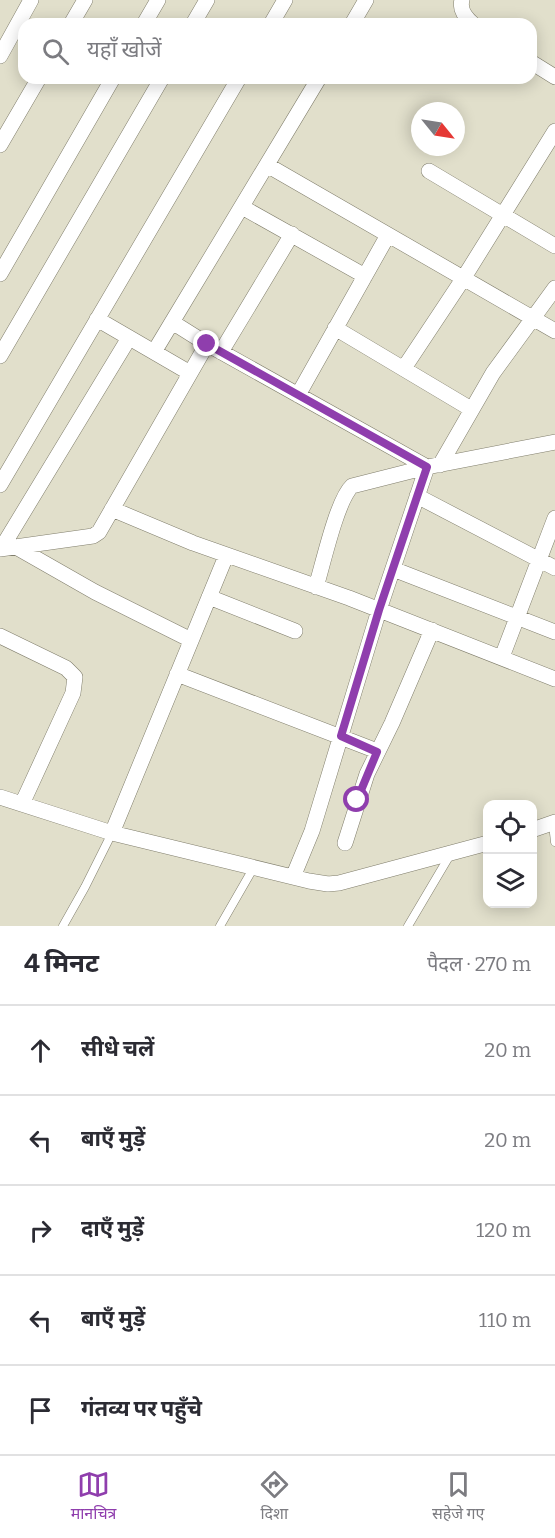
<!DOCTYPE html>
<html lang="hi">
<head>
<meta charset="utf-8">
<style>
	:root { --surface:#fff; --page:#f7f7f7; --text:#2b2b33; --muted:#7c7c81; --line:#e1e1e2; --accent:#8f3ead }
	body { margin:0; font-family:Bitter,"Noto Sans Devanagari",serif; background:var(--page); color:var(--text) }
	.controls { position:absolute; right:18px; bottom:18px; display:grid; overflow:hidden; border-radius:12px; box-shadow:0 3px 15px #0003 }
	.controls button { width:54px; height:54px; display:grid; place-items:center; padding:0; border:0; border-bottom:2px solid var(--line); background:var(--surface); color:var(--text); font:30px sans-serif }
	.compass { position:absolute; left:411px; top:102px; width:54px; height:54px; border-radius:50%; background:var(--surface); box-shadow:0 3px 15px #0003; rotate:120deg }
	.stop { position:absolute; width:18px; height:18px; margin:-14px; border:4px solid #8f3ead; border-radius:50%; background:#fff }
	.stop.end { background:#8f3ead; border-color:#fff; box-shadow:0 2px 6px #0008 }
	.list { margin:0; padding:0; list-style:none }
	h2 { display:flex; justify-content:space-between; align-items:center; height:78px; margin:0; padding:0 24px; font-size:26px }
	h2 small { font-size:20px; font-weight:400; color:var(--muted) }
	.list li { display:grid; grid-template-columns:39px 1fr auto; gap:18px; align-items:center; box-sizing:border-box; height:90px; padding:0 24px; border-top:2px solid var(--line) }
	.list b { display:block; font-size:22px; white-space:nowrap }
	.list em { font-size:20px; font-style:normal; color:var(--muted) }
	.icon { flex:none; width:33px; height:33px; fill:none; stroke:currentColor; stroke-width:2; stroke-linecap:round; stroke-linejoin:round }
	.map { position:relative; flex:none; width:555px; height:926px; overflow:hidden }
	.search { position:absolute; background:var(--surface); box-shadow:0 3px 15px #0003; left:18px; right:18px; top:18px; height:66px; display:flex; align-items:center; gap:15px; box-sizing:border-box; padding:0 21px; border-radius:18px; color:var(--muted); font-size:22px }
	.sheet { height:528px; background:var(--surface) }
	nav { display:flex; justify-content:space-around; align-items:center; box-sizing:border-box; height:84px; border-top:2px solid var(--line); background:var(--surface); font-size:16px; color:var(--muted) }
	nav a { display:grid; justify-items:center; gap:3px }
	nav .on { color:var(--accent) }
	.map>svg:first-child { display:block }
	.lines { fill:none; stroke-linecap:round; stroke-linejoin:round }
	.lane-casing { stroke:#807e6c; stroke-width:9 }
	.street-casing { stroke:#807e6c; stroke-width:16 }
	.lane { stroke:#fff; stroke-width:8 }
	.street { stroke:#fff; stroke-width:15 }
	.route { stroke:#8f3ead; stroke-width:8 }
</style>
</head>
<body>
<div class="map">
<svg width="555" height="926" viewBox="0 0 555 926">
	<rect width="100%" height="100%" fill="#e1dfcb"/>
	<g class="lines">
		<g class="lane-casing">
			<path id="lane" d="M553 824 555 842
				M63 926 85 887 112 833
				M220 926 254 867
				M408 926 450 855"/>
		</g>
		<g class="street-casing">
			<path id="street" d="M462 0C459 10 466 18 473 24
				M71 24 85 0
				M144 24 158 0
				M193 24 207 0
				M271 24 285 0
				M352 24 366 0
				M0 56 31 0
				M531 62 555 77
				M0 145 39 78
				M267 165 555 331
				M429 171 555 246
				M242 207 365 276
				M0 274 113 78
				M97 319 190 373
				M172 322 207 344 427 467 379 610 312 831 293 877
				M335 328 471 409
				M154 352 319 78
				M221 352 292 234
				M0 356 162 78
				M404 368 463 279 555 131
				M298 395 388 235
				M440 465 493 373 555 288
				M0 485 239 78
				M417 496 555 568
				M112 509 193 543 349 598 555 679
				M16 547 95 592 191 640
				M0 549 93 536 99 532 207 344
				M1 549 129 338
				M393 569 555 632
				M316 587C323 564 337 500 352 486L427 467 555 442
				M209 597 295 631
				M0 636 66 668 75 677 73 693 22 804
				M502 657 555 518
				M177 674 377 751
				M0 797 112 833 309 881 328 884 339 883 488 843
				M532 830 555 822
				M112 833 226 556
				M345 843 367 774 392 723 432 630"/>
		</g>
		<use href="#lane" class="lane"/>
		<use href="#street" class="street"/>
	</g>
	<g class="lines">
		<path class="route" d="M207 344 427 467 379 610 341 736 377 752 357 800"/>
	</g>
</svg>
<div class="controls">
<button><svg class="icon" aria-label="locate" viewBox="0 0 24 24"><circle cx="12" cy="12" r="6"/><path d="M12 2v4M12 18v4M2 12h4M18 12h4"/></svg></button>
<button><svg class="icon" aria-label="layers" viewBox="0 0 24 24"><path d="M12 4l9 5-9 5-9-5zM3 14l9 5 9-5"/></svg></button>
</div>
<svg class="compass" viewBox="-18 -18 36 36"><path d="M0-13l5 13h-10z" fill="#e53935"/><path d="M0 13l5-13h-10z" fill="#7c7c81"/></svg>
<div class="stop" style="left:357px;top:800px"></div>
<div class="stop end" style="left:207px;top:344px"></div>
<div class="search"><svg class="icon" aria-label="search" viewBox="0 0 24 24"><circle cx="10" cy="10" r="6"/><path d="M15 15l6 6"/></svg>यहाँ खोजें</div>
</div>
<section class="sheet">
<h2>4 मिनट<small>पैदल · 270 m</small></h2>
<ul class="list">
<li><svg class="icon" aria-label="ahead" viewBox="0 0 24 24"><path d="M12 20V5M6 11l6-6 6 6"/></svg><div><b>सीधे चलें</b></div><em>20 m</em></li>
<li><svg class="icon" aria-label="left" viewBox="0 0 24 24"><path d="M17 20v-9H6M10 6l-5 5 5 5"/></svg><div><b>बाएँ मुड़ें</b></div><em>20 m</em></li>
<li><svg class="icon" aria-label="right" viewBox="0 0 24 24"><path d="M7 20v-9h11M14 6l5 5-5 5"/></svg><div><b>दाएँ मुड़ें</b></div><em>120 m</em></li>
<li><svg class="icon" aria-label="left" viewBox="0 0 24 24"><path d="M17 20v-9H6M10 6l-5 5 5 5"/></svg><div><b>बाएँ मुड़ें</b></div><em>110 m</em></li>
<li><svg class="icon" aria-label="arrive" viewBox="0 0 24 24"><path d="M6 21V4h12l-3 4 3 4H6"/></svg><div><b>गंतव्य पर पहुँचे</b></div></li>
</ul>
</section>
<nav>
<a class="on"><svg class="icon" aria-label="map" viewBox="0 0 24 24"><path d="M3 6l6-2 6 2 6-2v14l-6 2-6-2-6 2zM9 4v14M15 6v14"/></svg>मानचित्र</a>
<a><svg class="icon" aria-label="directions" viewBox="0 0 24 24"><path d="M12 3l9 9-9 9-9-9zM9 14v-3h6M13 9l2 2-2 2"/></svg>दिशा</a>
<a><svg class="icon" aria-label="saved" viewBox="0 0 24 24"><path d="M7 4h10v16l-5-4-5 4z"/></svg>सहेजे गए</a>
</nav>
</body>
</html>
